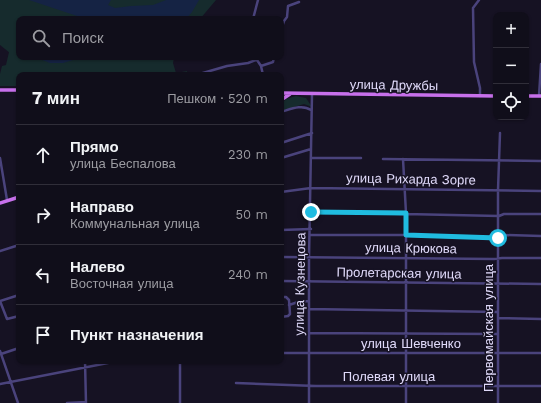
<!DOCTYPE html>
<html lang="ru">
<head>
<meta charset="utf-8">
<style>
	:root { --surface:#100e1a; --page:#191723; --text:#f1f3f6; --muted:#9c9ca2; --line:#302e39 }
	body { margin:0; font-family:"Work Sans",sans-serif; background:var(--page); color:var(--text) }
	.controls { position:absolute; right:12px; top:12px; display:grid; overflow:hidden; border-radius:8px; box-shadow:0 1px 3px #0004 }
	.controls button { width:36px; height:36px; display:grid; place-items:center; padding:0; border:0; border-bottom:1px solid var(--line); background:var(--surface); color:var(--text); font:20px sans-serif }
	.stop { position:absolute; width:12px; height:12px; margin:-9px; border:3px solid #20bce0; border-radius:50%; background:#fff }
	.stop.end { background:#20bce0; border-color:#fff; box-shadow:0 1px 4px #0008 }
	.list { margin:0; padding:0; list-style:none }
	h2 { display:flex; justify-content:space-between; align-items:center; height:52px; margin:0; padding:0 16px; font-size:17px }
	h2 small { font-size:13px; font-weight:400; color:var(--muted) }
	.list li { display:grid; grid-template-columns:26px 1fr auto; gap:12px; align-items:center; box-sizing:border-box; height:60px; padding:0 16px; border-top:1px solid var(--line) }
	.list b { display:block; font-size:15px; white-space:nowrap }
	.list p { margin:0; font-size:13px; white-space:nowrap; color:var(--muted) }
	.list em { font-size:13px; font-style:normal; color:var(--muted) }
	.icon { flex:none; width:22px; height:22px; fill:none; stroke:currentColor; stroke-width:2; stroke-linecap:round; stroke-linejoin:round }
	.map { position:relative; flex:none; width:541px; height:403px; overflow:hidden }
	.search { position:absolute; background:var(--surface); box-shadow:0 1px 3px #0004; left:16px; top:16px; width:268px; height:44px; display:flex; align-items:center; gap:10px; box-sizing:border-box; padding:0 14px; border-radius:8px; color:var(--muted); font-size:15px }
	.panel { position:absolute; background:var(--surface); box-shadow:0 1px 3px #0004; left:16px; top:72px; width:268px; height:292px; border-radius:8px }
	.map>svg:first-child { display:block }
	.green { fill:#162b2d }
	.water { fill:#152344 }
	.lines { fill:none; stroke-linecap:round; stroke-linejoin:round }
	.minor { stroke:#4a437c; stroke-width:2.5 }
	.major { stroke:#c770eb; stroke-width:3.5 }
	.route { stroke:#20bce0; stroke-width:5 }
	.labels { text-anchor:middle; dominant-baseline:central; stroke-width:3; stroke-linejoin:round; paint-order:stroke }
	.street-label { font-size:13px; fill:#e0dafa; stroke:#161223 }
</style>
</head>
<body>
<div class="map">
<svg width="541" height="403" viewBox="0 0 541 403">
	<rect width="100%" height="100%" fill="#161223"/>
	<path class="green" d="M0 0H216L200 19H19V57H176L174 58 173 63 176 73 187 71V75H19V86H0V74L2 66 6 65 9 52 10 53 0 45Z
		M296 96 306 98 312 107 304 104 281 111 282 103 286 99Z"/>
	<path class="water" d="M29 0H111L108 5 115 8 131 6 153 5 166 0H199L192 12 186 19H86Z
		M35 57H59L61 58 83 57 63 63H50Z"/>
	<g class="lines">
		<path class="minor" d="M479 0 473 8 474 62 480 88V96
			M253 19 258 0
			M281 30 284 21 287 17 288 6 299 2
			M255 57 261 66
			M261 66 273 62 274 57
			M261 66 263 75
			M196 75 227 66 248 63 256 60
			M539 96 541 64
			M281 112C291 109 302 104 311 110
			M281 143 312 133
			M0 158 7 200
			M281 158 311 149
			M311 158H361
			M383 159 541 161
			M403 159 406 213V403
			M281 192 311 188 541 191
			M311 212 499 216 504 214H541
			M281 230 311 229
			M311 235H406L491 238H498L504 235 541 236
			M0 251 19 245
			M281 257 494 259 502 258H541
			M281 281 541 284
			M19 295 0 301 7 319 19 316
			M281 297H286L289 300 290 314 288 316 281 317
			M289 305 298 302 309 301
			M309 309 498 312
			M498 318 541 319
			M309 333 498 334
			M0 351 18 403
			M281 353H541
			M1 354 19 348
			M85 361 86 403
			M236 383 316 386H541
			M0 384 118 361
			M67 403 86 402
			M180 403V361
			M309 403V258L312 94
			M498 403V190L500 133"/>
		<path class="major" d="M0 90H19
			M281 93 496 96
			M526 96H541
			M281 100 290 94
			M0 203 19 197"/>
	</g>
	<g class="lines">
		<path class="route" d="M311 212 406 213V235L498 238"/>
	</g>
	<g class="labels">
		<g class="street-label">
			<text transform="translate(394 85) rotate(1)">улица Дружбы</text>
			<text transform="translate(411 179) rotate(1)">улица Рихарда Зорге</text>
			<text transform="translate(411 248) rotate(1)">улица Крюкова</text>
			<text transform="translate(399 273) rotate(1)">Пролетарская улица</text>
			<text transform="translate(300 284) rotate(-89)">улица Кузнецова</text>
			<text transform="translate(488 328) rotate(-90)">Первомайская улица</text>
			<text x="411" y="343">улица Шевченко</text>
			<text x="389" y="376">Полевая улица</text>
		</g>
	</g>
</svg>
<div class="controls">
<button>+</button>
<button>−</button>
<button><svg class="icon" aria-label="locate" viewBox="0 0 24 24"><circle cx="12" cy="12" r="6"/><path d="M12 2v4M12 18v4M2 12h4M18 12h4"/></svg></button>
</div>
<div class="stop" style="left:498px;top:238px"></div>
<div class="stop end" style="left:311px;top:212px"></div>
<div class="search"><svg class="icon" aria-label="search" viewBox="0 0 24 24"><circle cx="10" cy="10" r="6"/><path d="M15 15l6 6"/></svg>Поиск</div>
<section class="panel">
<h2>7 мин<small>Пешком · 520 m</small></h2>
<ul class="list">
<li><svg class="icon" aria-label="ahead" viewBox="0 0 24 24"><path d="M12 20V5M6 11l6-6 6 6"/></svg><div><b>Прямо</b><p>улица Беспалова</p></div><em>230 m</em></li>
<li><svg class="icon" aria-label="right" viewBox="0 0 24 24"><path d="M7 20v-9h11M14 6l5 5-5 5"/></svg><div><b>Направо</b><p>Коммунальная улица</p></div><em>50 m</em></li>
<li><svg class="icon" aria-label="left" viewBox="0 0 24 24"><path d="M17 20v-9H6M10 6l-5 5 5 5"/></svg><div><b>Налево</b><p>Восточная улица</p></div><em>240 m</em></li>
<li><svg class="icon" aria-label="arrive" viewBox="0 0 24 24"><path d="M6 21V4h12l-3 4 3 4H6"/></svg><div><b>Пункт назначения</b></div></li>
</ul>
</section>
</div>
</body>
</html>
